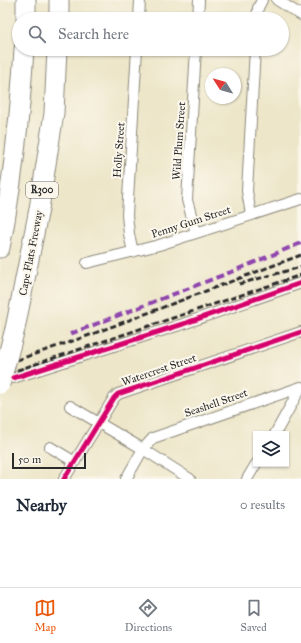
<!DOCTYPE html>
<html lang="en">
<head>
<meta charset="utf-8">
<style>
	:root { --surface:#fff; --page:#f2f2f3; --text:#1f2937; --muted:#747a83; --line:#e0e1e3; --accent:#ea580c }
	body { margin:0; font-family:"IM FELL Great Primer",serif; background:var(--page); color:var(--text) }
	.controls { position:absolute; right:12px; bottom:12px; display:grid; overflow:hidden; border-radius:0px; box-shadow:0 1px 3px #0004 }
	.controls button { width:36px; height:36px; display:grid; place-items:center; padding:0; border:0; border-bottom:1px solid var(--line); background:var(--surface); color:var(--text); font:20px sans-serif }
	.compass { position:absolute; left:205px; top:68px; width:36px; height:36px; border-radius:50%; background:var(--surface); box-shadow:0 1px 3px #0004; rotate:307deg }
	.scale { position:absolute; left:12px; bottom:10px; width:74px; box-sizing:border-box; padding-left:4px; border:2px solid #2b2b2b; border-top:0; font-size:11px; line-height:14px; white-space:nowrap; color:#2b2b2b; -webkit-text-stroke:3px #fbf7ec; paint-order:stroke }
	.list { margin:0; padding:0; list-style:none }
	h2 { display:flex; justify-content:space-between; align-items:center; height:52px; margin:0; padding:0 16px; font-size:17px }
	h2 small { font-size:13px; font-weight:400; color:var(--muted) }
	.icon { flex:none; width:22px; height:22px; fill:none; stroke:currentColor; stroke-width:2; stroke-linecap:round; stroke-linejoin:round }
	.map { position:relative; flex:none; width:301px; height:479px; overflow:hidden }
	.search { position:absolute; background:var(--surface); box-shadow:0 1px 3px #0004; left:12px; right:12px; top:12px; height:44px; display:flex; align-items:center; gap:10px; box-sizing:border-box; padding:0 14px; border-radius:22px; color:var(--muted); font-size:15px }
	.sheet { height:108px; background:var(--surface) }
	nav { display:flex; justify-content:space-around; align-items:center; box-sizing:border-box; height:56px; border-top:1px solid var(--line); background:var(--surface); font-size:11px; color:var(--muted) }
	nav a { display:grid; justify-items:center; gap:2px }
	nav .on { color:var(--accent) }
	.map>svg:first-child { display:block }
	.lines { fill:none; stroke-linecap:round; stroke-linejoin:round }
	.minor-casing { stroke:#8c887a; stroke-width:12 }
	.motorway-casing { stroke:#8c887a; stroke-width:21 }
	.minor { stroke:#fff; stroke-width:10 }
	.motorway { stroke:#fff; stroke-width:19 }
	.rail { stroke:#2b2b2b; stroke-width:3; stroke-dasharray:6 3; stroke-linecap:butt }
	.motorway-bridge-casing { stroke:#8c887a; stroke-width:21; stroke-linecap:butt }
	.motorway-bridge { stroke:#fff; stroke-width:19 }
	.quiet { stroke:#8e44ad; stroke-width:4; stroke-dasharray:8 4; stroke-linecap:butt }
	.cycleway-casing { stroke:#fbf7ec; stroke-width:8 }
	.cycleway { stroke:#d6006c; stroke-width:5 }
	.labels { text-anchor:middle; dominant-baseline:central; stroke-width:4; stroke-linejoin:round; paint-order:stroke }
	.shield { fill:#fbf7ec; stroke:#696865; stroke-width:1 }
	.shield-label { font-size:10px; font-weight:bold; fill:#2b2b2b }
	.street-label { font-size:11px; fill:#2b2b2b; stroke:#fbf7ec }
</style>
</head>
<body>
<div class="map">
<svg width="301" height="479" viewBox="0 0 301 479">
	<rect width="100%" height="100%" fill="#fbf7ec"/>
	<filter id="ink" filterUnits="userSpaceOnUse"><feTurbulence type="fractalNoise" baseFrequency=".025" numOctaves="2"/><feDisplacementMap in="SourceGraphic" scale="8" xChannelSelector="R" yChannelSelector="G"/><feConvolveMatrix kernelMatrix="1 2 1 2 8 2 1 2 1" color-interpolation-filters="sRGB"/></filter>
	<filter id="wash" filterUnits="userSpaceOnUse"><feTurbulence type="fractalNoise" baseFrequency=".012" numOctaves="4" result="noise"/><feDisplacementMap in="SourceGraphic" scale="16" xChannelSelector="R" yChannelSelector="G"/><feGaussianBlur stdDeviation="0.9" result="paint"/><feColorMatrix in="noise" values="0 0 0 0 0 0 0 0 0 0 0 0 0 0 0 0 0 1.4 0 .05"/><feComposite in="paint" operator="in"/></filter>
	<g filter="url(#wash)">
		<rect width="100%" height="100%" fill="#ede6c9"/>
	</g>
	<g filter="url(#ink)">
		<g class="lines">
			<g class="minor-casing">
				<path id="minor" d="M277 0 301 15
					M139 19 140 0
					M198 19 199 0
					M257 19 258 8 262 0
					M251 215 247 191 255 49
					M196 233 187 200 196 49
					M133 252 129 234 127 215 137 49
					M87 263 159 245 301 199
					M13 378 183 324 301 283
					M70 406 143 449 190 479
					M275 434 301 387
					M50 447 75 462
					M64 479 114 398 118 394 301 332
					M126 479 143 449 153 438 301 387
					M247 479 256 464"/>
			</g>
			<g class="motorway-casing">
				<path id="motorway" d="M26 19V0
					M59 19V0
					M0 248C13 182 20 116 24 49
					M15 329 39 209 54 113 57 49"/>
			</g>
			<use href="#minor" class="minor"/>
			<use href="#motorway" class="motorway"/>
			<path class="rail" d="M239 284 301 267
				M0 366 87 336 301 255
				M0 376 301 275"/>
			<g class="motorway-bridge-casing">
				<path id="motorway-bridge" d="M0 384 15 329"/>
			</g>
			<use href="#motorway-bridge" class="motorway-bridge"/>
			<path class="quiet" d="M70 334 231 272 301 243"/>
			<g class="cycleway-casing">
				<path id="cycleway" d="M13 378 183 324 301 283
					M64 479 114 398 118 394 301 332"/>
			</g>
			<use href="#cycleway" class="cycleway"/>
		</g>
	</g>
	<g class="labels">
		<rect class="shield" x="26" y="182" width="32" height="16" rx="3"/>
		<g class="shield-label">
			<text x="42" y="190">R300</text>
		</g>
		<g class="street-label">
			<text transform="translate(179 141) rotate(-86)">Wild Plum Street</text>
			<text transform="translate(119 150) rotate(-86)">Holly Street</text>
			<text transform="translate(191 222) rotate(-18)">Penny Gum Street</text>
			<text transform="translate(31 253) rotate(-79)">Cape Flats Freeway</text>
			<text transform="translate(159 370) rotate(-19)">Watercrest Street</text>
			<text transform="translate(216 403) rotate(-19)">Seashell Street</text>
		</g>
	</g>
</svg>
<div class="controls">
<button><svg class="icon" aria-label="layers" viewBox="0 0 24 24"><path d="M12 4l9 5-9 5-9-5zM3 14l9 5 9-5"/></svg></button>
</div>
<svg class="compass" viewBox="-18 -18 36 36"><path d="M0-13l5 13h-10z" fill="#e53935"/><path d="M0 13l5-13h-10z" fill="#747a83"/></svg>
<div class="scale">50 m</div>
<div class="search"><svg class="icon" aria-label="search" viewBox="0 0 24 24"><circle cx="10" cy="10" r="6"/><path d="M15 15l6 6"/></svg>Search here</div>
</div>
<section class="sheet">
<h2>Nearby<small>0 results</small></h2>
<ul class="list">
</ul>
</section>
<nav>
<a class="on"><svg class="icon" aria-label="map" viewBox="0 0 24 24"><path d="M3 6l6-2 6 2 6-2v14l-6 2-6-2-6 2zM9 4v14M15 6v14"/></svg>Map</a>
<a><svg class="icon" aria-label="directions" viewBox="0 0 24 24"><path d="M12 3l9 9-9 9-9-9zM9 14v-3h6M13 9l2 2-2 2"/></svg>Directions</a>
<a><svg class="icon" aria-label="saved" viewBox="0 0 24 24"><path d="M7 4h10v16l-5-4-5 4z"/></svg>Saved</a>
</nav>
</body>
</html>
